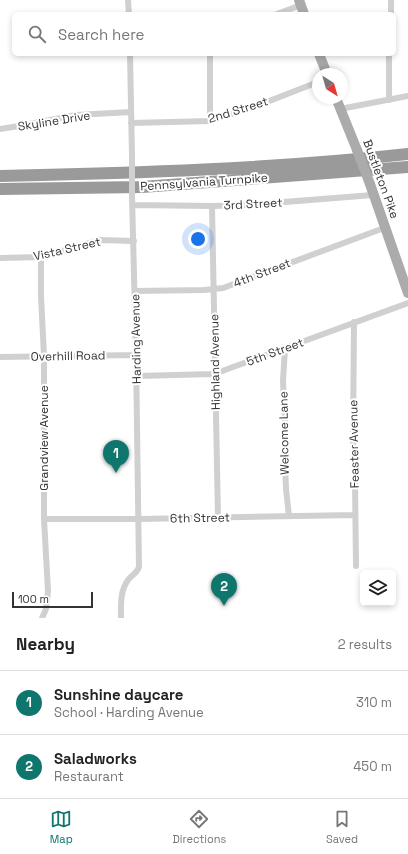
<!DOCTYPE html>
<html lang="en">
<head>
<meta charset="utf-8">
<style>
	:root { --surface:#fff; --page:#f6f6f6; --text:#222; --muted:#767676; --line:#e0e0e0; --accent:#0f766e }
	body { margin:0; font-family:"Space Grotesk",sans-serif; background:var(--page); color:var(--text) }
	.controls { position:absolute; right:12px; bottom:12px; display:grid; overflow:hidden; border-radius:6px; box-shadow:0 2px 6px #0003 }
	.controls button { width:36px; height:36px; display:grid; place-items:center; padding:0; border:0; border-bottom:1px solid var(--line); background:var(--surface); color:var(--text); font:20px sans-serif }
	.compass { position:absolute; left:312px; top:68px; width:36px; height:36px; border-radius:50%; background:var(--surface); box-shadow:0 2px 6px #0003; rotate:143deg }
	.scale { position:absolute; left:12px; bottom:10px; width:81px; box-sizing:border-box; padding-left:4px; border:2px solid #333; border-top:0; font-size:11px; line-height:14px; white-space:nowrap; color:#333; -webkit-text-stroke:3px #fff; paint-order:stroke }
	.you { position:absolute; left:198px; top:239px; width:14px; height:14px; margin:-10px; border:3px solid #fff; border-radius:50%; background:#1a73e8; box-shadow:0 0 0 6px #1a73e833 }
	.badge { display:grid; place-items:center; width:26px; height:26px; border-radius:50%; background:var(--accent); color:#fff; font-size:13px; font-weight:700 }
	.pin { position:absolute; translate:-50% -33px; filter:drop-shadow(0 1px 2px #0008) }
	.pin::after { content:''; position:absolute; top:21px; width:14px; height:12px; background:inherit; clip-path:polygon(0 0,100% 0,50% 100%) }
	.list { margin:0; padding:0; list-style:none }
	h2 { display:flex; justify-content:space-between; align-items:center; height:52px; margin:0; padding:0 16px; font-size:17px }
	h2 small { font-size:13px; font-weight:400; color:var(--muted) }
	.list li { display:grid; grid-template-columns:26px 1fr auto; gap:12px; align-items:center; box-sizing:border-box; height:64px; padding:0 16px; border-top:1px solid var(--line) }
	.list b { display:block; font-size:15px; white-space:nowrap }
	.list p { margin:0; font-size:13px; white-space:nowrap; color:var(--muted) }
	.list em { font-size:13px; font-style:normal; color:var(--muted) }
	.icon { flex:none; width:22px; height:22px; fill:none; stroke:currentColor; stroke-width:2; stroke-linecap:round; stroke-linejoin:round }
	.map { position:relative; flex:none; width:408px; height:618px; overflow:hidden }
	.search { position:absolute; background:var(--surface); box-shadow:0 2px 6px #0003; left:12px; right:12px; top:12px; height:44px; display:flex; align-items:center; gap:10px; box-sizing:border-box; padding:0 14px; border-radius:6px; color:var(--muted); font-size:15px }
	.sheet { height:180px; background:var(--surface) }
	nav { display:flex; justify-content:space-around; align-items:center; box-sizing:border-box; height:56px; border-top:1px solid var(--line); background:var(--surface); font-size:11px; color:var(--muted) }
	nav a { display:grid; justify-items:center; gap:2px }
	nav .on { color:var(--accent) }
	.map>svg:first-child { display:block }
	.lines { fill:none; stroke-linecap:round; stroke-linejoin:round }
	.street { stroke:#d0d0d0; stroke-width:6 }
	.primary { stroke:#ababab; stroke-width:10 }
	.highway { stroke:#9a9a9a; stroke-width:12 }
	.street-bridge { stroke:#d0d0d0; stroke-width:6 }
	.primary-bridge { stroke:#ababab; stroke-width:10 }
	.labels { text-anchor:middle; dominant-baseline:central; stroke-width:4; stroke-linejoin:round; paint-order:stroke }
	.street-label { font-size:12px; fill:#333; stroke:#fff }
</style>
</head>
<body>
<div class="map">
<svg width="408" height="618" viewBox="0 0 408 618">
	<rect width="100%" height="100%" fill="#fff"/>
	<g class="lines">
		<path class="street" d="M128 0 129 14
			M277 14 301 5
			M391 14V0
			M130 54 132 156
			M210 54V121
			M389 100V54
			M340 109 408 96
			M131 123 210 121 254 107 318 82
			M0 129 19 126 76 115 131 112
			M133 205 212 206 246 205 373 195
			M212 206 218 518
			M41 257V296L44 356V519L48 591 46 609 42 618
			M0 258 41 257 100 240 134 241
			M135 291 204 290 223 288 384 228
			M354 322 353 439 355 482 356 566
			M285 348 283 381 286 443 285 464 286 489 289 516
			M0 357 136 355
			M137 376 214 374 408 303
			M44 519H139L355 515
			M121 618C121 604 120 591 128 580 132 575 137 573 139 567L136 355 132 196"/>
		<path class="primary" d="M299 0 304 14
			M319 54 327 74
			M336 98 357 150
			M370 184 408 293"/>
		<path class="highway" d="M0 176C136 173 272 169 408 154
			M0 189 142 187 408 167"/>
		<path class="street-bridge" d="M132 156V196"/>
		<path class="primary-bridge" d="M357 150 370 184"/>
	</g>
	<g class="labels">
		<g class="street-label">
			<text transform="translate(238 110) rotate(-17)">2nd Street</text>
			<text transform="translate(54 121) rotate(-9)">Skyline Drive</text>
			<text transform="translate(381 179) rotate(70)">Bustleton Pike</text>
			<text transform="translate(204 182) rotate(-4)">Pennsylvania Turnpike</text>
			<text transform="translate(253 204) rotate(-3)">3rd Street</text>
			<text transform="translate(67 249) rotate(-13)">Vista Street</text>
			<text transform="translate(262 273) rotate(-21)">4th Street</text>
			<text transform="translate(136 339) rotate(-91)">Harding Avenue</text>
			<text transform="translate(275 352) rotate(-20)">5th Street</text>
			<text transform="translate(68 356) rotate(-1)">Overhill Road</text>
			<text transform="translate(215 362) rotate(-91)">Highland Avenue</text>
			<text transform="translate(284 433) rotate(-91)">Welcome Lane</text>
			<text transform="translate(44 438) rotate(-90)">Grandview Avenue</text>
			<text transform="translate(354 444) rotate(-91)">Feaster Avenue</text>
			<text transform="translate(200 518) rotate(-1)">6th Street</text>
		</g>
	</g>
</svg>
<div class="controls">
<button><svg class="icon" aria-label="layers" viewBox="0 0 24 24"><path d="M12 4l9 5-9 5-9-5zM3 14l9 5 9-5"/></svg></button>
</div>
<svg class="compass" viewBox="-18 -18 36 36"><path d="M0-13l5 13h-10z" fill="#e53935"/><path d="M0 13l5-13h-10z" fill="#767676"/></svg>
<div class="scale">100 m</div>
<div class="you"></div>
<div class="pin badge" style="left:116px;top:473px">1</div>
<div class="pin badge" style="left:224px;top:606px">2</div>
<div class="search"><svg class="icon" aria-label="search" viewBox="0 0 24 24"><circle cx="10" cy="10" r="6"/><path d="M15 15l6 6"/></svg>Search here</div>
</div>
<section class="sheet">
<h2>Nearby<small>2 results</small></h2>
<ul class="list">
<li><span class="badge">1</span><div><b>Sunshine daycare</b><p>School · Harding Avenue</p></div><em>310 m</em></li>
<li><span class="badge">2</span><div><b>Saladworks</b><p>Restaurant</p></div><em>450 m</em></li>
</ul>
</section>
<nav>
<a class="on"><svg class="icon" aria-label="map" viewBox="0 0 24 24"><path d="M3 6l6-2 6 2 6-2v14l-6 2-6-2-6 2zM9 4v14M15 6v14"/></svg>Map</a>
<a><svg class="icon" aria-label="directions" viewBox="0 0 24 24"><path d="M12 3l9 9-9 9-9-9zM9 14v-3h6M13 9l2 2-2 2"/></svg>Directions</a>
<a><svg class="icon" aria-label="saved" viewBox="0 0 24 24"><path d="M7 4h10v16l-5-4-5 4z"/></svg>Saved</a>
</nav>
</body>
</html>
